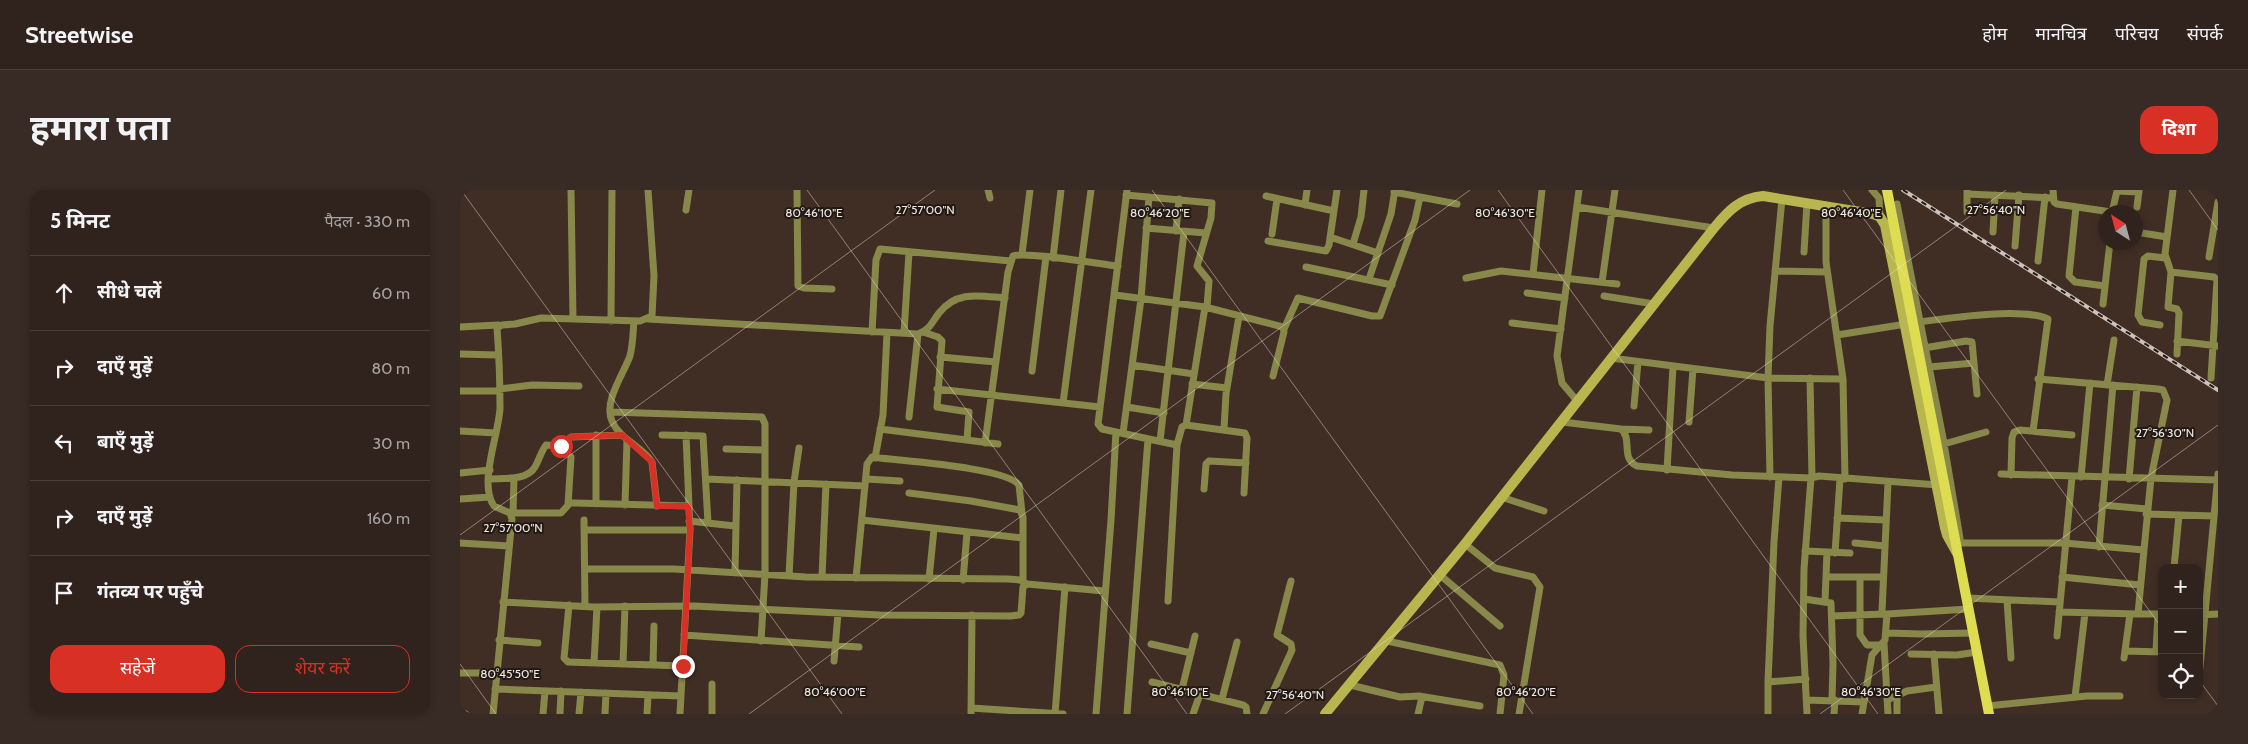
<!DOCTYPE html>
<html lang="hi">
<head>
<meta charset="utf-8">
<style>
	:root { --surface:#30221c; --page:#382a25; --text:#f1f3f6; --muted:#a8a4a3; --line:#4b3f3b; --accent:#d93025 }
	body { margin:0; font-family:Cabin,"Noto Sans Devanagari",sans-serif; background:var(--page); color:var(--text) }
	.controls { position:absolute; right:15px; bottom:15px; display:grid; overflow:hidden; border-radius:10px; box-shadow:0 2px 8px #0003 }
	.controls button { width:45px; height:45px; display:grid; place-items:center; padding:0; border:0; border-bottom:1px solid var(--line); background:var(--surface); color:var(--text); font:25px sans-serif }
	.compass { position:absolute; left:1638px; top:15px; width:45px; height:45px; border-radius:50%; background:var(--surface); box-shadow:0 2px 8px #0003; rotate:324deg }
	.stop { position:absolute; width:15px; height:15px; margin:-11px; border:4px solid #d93025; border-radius:50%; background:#fff }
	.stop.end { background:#d93025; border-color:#fff; box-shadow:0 1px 5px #0008 }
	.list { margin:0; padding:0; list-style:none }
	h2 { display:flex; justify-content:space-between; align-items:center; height:65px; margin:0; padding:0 20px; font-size:21px }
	h2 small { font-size:16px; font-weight:400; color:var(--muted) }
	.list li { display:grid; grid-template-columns:32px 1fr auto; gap:15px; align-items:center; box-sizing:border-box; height:75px; padding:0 20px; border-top:1px solid var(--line) }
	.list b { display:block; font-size:19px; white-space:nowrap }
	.list em { font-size:16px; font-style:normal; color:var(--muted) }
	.actions { display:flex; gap:10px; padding:15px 20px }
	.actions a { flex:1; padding:11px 0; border:1px solid var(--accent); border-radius:15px; text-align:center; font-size:18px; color:var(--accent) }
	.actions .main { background:var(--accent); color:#fff }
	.icon { flex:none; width:28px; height:28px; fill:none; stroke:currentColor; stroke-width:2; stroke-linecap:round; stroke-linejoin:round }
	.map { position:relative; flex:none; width:1758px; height:524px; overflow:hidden; border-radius:15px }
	header { display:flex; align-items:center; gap:30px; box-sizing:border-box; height:70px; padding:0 25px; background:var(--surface); border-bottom:1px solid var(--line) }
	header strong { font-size:24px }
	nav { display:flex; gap:28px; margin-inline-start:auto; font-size:18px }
	.intro { display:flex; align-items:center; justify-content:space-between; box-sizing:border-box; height:120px; padding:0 30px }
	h1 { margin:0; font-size:35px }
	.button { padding:12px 22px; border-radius:15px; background:var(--accent); color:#fff; font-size:18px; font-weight:700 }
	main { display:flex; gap:30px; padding:0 30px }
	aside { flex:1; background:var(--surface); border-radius:15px; box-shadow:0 2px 8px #0003 }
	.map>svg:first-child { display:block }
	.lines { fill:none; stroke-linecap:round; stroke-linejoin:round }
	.minor { stroke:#88884a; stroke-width:7 }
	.secondary { stroke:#b8b74f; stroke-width:10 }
	.primary { stroke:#dedc50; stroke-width:10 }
	.rail-casing { stroke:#cdc1ba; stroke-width:4 }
	.rail { stroke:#211914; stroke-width:2; stroke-dasharray:5.5; stroke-linecap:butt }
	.route { stroke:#d93025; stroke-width:6 }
	.ticks { fill:none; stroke:#f1e6e0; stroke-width:1; stroke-opacity:0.45 }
	.ticks-label { font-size:12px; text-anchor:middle; fill:#f1e6e0; stroke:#211914; stroke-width:4; stroke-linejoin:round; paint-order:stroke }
</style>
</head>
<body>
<header>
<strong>Streetwise</strong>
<nav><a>होम</a><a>मानचित्र</a><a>परिचय</a><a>संपर्क</a></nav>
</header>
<div class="intro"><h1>हमारा पता</h1><a class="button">दिशा</a></div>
<main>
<aside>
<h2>5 मिनट<small>पैदल · 330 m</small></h2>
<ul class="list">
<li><svg class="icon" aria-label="ahead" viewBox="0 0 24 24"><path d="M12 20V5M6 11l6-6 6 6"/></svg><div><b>सीधे चलें</b></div><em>60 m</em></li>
<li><svg class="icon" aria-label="right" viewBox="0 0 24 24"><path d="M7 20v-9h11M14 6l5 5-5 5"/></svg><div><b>दाएँ मुड़ें</b></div><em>80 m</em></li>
<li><svg class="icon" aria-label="left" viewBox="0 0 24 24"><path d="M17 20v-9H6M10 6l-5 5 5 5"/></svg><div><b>बाएँ मुड़ें</b></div><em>30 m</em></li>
<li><svg class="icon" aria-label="right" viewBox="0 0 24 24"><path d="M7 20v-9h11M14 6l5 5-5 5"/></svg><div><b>दाएँ मुड़ें</b></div><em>160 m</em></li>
<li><svg class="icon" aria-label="arrive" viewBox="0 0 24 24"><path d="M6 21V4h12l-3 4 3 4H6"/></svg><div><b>गंतव्य पर पहुँचे</b></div></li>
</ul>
<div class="actions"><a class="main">सहेजें</a><a>शेयर करें</a></div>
</aside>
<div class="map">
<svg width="1758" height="524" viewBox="0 0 1758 524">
	<rect width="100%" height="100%" fill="#402e25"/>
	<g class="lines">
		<path class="minor" d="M111 0 113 129
			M337 0 338 96 344 98 372 99
			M528 0 530 8
			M667 0 638 234 642 239 717 255 708 411
			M1412 0 1419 8 1420 27
			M1593 0 1594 12 1597 14 1651 22
			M1713 0 1705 64 1711 82 1708 117 1717 119 1719 123 1717 164
			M934 2 997 14
			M1507 4 1593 8
			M666 5 752 13 751 28 737 76 749 91 747 117
			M806 6 874 21
			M1437 14 1483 248 1500 348
			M845 15 847 0
			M1366 16V72L1383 189 1385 289
			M1117 17 1254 38
			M1616 17 1609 86 1615 92 1645 96
			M1677 17 1679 0
			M226 20 229 0
			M1507 22V0
			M1652 22 1657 1 1679 2
			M686 38 746 43
			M716 41 719 9
			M1533 42 1535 5
			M1676 42 1707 47
			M812 44 817 9
			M870 47 918 63
			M808 51 866 61 869 55 877 0
			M893 54 901 27 904 0
			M1555 56 1559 5
			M1344 62 1347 13
			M562 64 570 0
			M1749 67 1758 12
			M593 68 601 0
			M1578 71 1585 7
			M846 77 932 95
			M1315 81 1367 82
			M1711 82 1754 87 1757 90 1751 188
			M1073 84 1082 0
			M1006 88 1041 81 1157 94
			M909 89 931 24 935 0
			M1142 92 1155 0
			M1067 103 1105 108
			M655 105 745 117 823 137 824 142 813 186
			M1144 106 1194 114
			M1643 114 1650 52
			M188 129 458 144C470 140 472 132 479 123 497 100 520 106 545 108
			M151 131 152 0
			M174 131C173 143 173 154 170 166 164 183 143 212 152 231 160 250 182 256 192 272L197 316
			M1459 132C1489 128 1562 117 1588 129L1573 241
			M1052 133 1101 139
			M1700 135 1682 132 1678 125 1684 69 1688 66 1705 68
			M0 137 38 135
			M824 139 838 108 912 126H920L955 30 960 7
			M412 142 416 70 420 59 551 71
			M463 142 478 147 482 151 477 217 509 222 507 250
			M444 143 449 62
			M1377 145 1446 134
			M1717 151 1758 156
			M1464 158 1506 151 1512 152 1517 204
			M0 164 38 165
			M480 167 536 172
			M1151 168 1308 188 1383 189
			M672 175 734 184
			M1469 177 1514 173
			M572 181 586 67
			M1350 188 1352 288
			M1578 189 1698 199 1703 200 1707 210 1691 288 1684 360
			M732 194 767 198
			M1647 195 1654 150
			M39 199 72 195 119 196
			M477 199 640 217
			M0 201H39
			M1118 212 1102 193 1097 166 1119 0
			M603 213 631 0
			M1174 216 1178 172
			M667 217 704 223
			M151 222 302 227 305 234V384L301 451
			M449 227 458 144
			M1102 232 1161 239C1173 249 1160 268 1177 276L1272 285 1351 288
			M1229 232 1233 179
			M726 235 745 117
			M420 239 538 254
			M764 239 766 204 779 126
			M1161 239 1189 240
			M0 241 36 243
			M663 243 681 109 689 7
			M202 245 243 246 248 333
			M700 251 724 42
			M525 253 548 82 553 66C565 61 640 74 658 76
			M1484 254 1526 242
			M717 255 722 237 726 235 785 243 787 248 784 303
			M266 259 305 260
			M415 268 423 225 427 143
			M1207 280 1213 177
			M0 283 30 280
			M1541 284 1758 290
			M1551 285 1552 248 1554 242 1560 240 1612 245
			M1310 287 1308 188 1310 136 1322 9
			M1621 287 1630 193
			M29 289C43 288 67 291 75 277 79 270 81 262 86 255L101 256 111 247 162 245
			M246 289 405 296
			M406 289 440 291
			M1669 289 1677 197
			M744 299 746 274 749 271 786 273
			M449 303 511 311 560 320 563 327V391
			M1041 307 1084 321
			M0 309 30 307
			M136 314V245
			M108 315 111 267
			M165 315 167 250
			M1642 315 1687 319
			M50 323H101L110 313H115L229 316
			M53 323 54 288
			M1686 324 1754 326
			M1377 328 1426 330
			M124 330 125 416
			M402 330 563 348
			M229 331 275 336
			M124 340H230
			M0 353 49 356
			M1395 353 1425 356
			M1495 353H1604L1684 360 1678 424H1702
			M1005 354 1035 378 1073 387 1080 397 1059 524
			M1639 357 1653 195
			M1345 361 1390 363
			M1375 363 1380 289
			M1714 378 1719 325
			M125 379H214L346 387 548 389 560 390 567 394
			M275 382 277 290
			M980 385 1040 436
			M329 386 334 292 339 258
			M362 387 366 294
			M1366 387H1423
			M1400 387V445L1407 455H1421
			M1602 387 1680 395
			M396 388 407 274 412 267C438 271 546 277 559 295L562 323
			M469 389 474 339
			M503 390 507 343
			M1507 408 1600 412
			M1344 409 1371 413 1373 474 1372 510
			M1547 410 1551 468
			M1365 411 1367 362
			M43 412 133 417 234 416 420 425 550 426 559 425 561 423 563 397 567 394 644 401
			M109 415 104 468 108 472 223 476
			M1599 422 1678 424
			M1427 424H1423L1422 421 1428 293
			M1739 425 1758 424
			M1372 426 1424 424
			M1426 443 1462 444 1513 443
			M224 445 399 457
			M1597 446 1612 287
			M39 450 78 453
			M927 451 1040 475 1044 485 1040 524
			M1424 453 1428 524
			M691 454 731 463
			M1665 461 1702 462
			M1696 462 1698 424
			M1451 464 1497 465 1517 462
			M1474 464 1479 524
			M1664 468 1670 424
			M374 471 378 423
			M134 473 137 417
			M163 474 165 416
			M193 475 194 436
			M1740 477 1758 284
			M0 483H36
			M692 492 783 515 786 517 787 524
			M1308 492 1314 352 1319 287
			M890 495 940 507 959 506 1020 516
			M35 499 221 506
			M722 499 735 446
			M1437 507V524
			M1615 507 1625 423
			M762 509 777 452
			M1347 510 1404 512
			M1427 510 1447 501 1476 497
			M1527 516 1627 506H1660
			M511 518 603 524
			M0 522 6 524
			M33 524 52 329 50 323 34 316C18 294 39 244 40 218 40 192 39 164 37 138L42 135 55 134 81 128 180 131 192 126 194 86 188 0
			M83 524 85 501
			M100 524 101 501
			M119 524 121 502
			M145 524 146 503
			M187 524 188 505
			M220 524 230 340 226 245
			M252 524V494
			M511 524 512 425
			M595 524 605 397
			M636 524 651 330 656 242
			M667 524 688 249
			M733 524 740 504
			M803 524 832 460 831 454 817 445 831 391
			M958 524 962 507
			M1308 524V492L1346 489
			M1347 524 1343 446 1344 379 1351 288 1359 286 1478 295
			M1374 524 1375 510
			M1402 524 1411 471 1412 465 1425 450 1427 424 1509 419"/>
		<path class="secondary" d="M865 524 1005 354 1254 38C1268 21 1280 8 1303 6L1413 24 1420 27 1425 35 1485 338 1487 345 1497 363"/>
		<path class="primary" d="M1427 0 1529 524"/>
		<g class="rail-casing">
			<path id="rail" d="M1443 0 1758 200"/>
		</g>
		<use href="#rail" class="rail"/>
	</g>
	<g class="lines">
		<path class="route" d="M101 256 111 247 162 245 192 272 197 316H228L230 340 223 476"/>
	</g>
	<path class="ticks" d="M1 0 382 524M347 0 727 524M692 0 1073 524M1038 0 1418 524M1383 0 1702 438M1729 0 1758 40M0 345 475 0M0 474 36 524M1739 490 1758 516M289 524 1010 0M825 524 1546 0M1360 524 1758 235"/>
	<g class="ticks-label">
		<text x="465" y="24">27°57'00"N</text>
		<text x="1536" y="24">27°56'40"N</text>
		<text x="354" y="27">80°46'10"E</text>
		<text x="700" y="27">80°46'20"E</text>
		<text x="1045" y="27">80°46'30"E</text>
		<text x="1391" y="27">80°46'40"E</text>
		<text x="1705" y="247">27°56'30"N</text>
		<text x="53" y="342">27°57'00"N</text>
		<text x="50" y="488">80°45'50"E</text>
		<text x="375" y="506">80°46'00"E</text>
		<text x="720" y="506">80°46'10"E</text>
		<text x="1066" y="506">80°46'20"E</text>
		<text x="1411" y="506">80°46'30"E</text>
		<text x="835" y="509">27°56'40"N</text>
	</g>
</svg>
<div class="controls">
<button>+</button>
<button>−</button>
<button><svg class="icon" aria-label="locate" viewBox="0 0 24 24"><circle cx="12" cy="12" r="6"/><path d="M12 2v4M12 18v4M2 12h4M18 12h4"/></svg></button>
</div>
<svg class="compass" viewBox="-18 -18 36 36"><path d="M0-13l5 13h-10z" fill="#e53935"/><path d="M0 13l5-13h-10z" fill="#a8a4a3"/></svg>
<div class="stop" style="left:101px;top:256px"></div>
<div class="stop end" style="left:223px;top:476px"></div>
</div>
</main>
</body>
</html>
